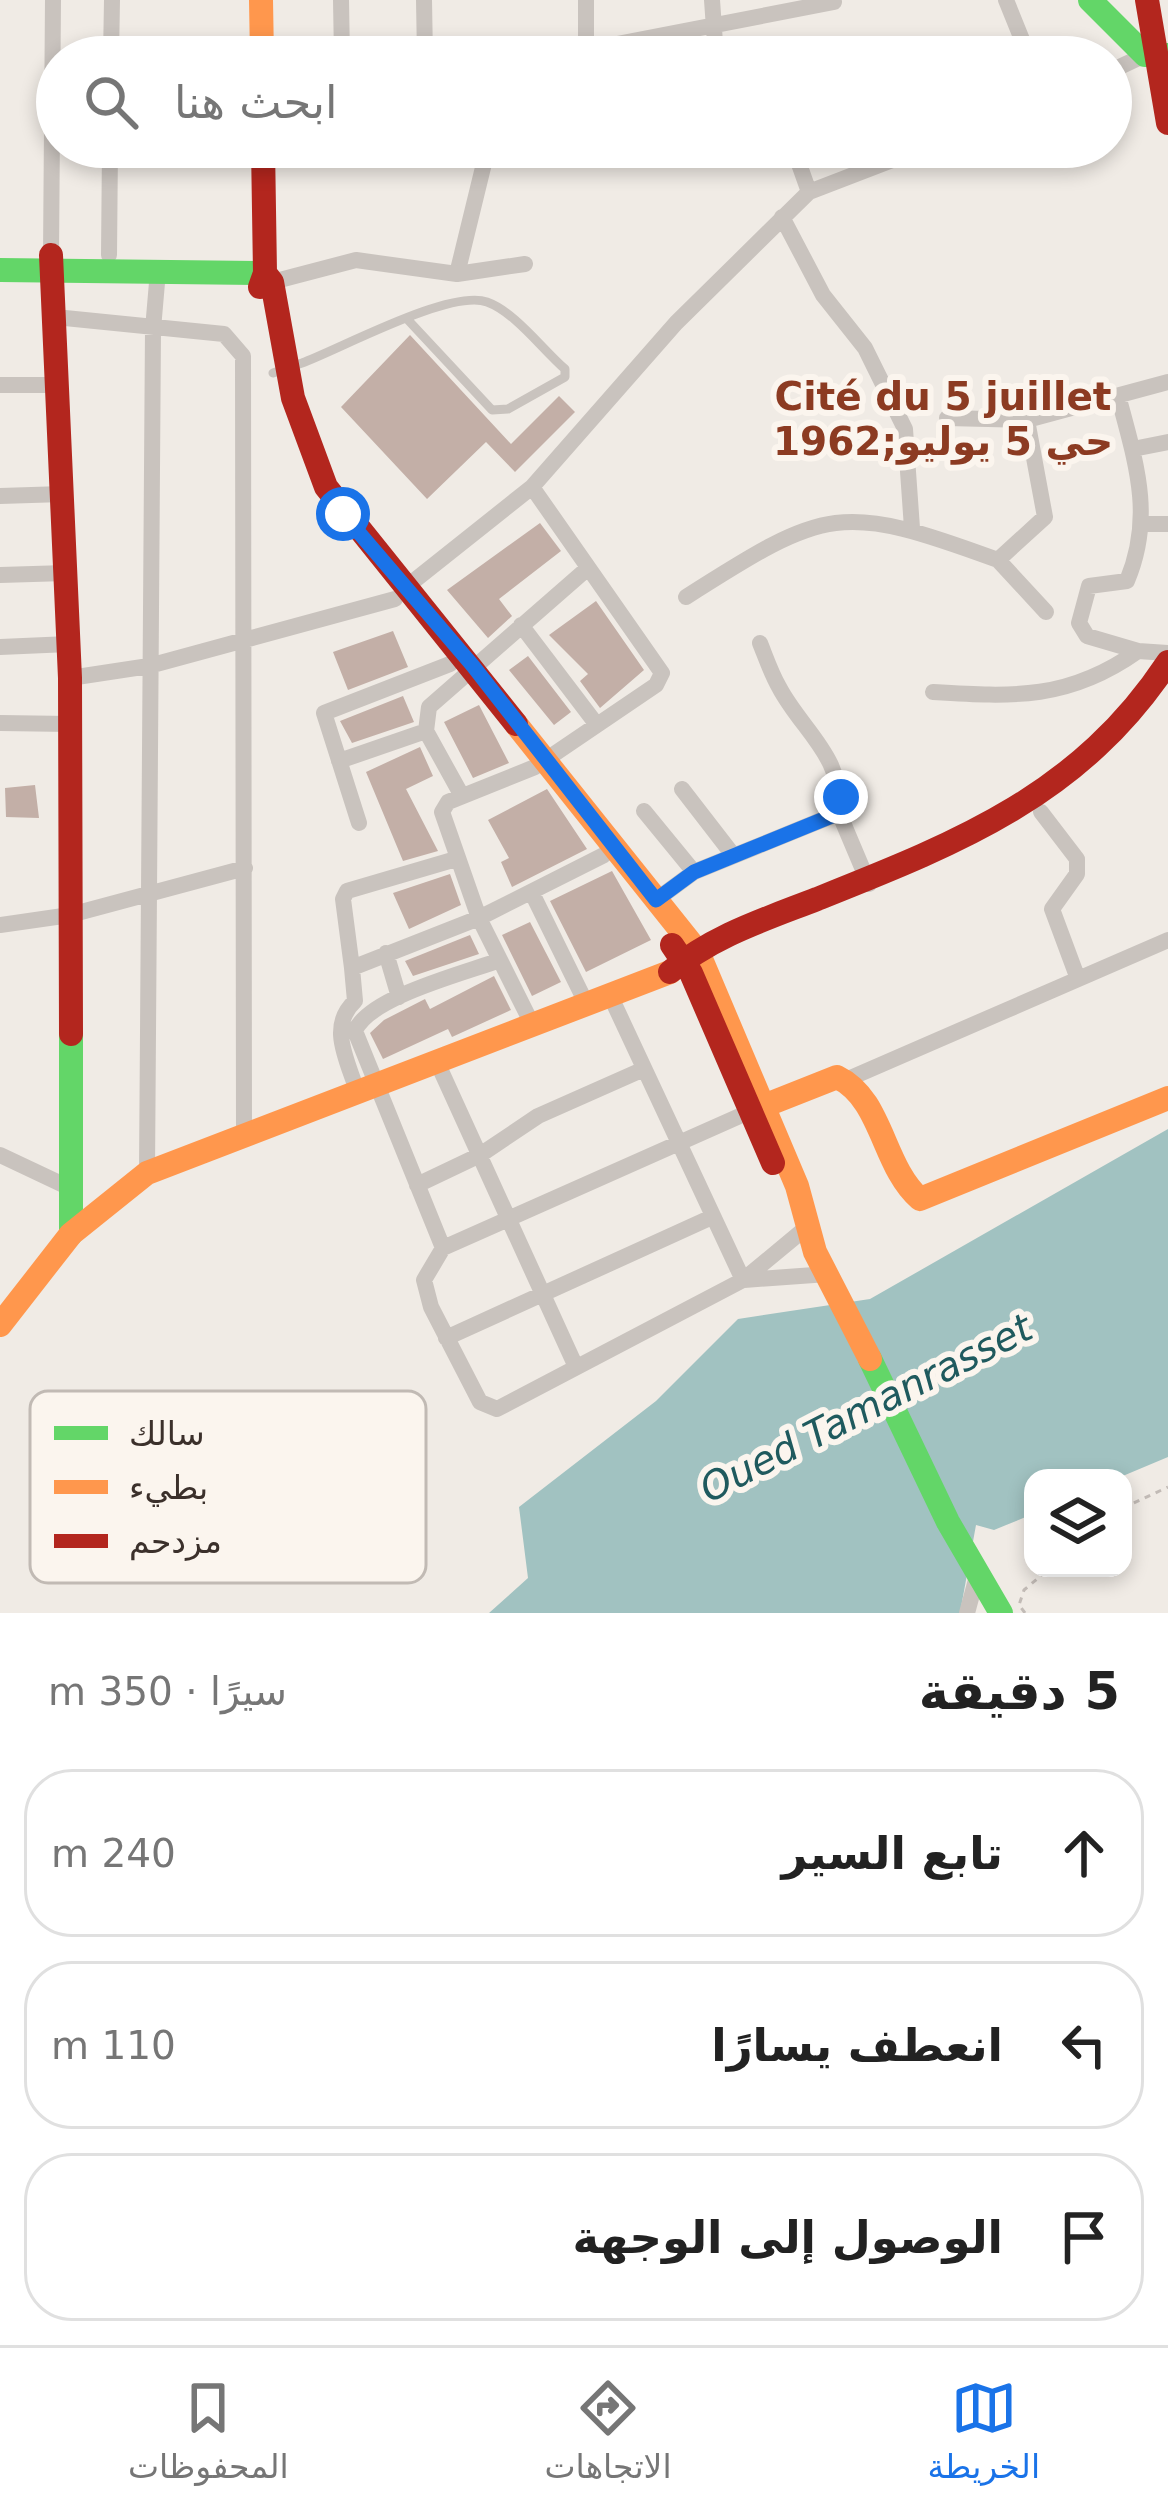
<!DOCTYPE html>
<html lang="ar">
<head>
<meta charset="utf-8">
<style>
	:root { --surface:#fff; --page:#f6f6f6; --text:#222; --muted:#767676; --line:#e0e0e0; --accent:#1a73e8 }
	body { margin:0; font-family:"DejaVu Sans",Vazirmatn,sans-serif; background:var(--page); color:var(--text); direction:rtl }
	.controls { position:absolute; right:36px; bottom:36px; display:grid; overflow:hidden; border-radius:24px; box-shadow:0 6px 18px #0003 }
	.controls button { width:108px; height:108px; display:grid; place-items:center; padding:0; border:0; border-bottom:3px solid var(--line); background:var(--surface); color:var(--text); font:60px sans-serif }
	.stop { position:absolute; width:36px; height:36px; margin:-27px; border:9px solid #1a73e8; border-radius:50%; background:#fff }
	.stop.end { background:#1a73e8; border-color:#fff; box-shadow:0 3px 12px #0008 }
	.list { margin:0; padding:0; list-style:none }
	h2 { display:flex; justify-content:space-between; align-items:center; height:156px; margin:0; padding:0 48px; font-size:51px }
	h2 small { font-size:39px; font-weight:400; color:var(--muted) }
	.list li { display:grid; grid-template-columns:78px 1fr auto; gap:36px; align-items:center; box-sizing:border-box; height:168px; margin:0 24px 24px; padding:0 24px; border:3px solid var(--line); border-radius:48px }
	.list b { display:block; font-size:45px; white-space:nowrap }
	.list em { font-size:39px; font-style:normal; color:var(--muted) }
	.icon { flex:none; width:66px; height:66px; fill:none; stroke:currentColor; stroke-width:2; stroke-linecap:round; stroke-linejoin:round }
	.map { position:relative; flex:none; width:1168px; height:1613px; overflow:hidden; direction:ltr }
	.search { position:absolute; background:var(--surface); box-shadow:0 6px 18px #0003; left:36px; right:36px; top:36px; height:132px; display:flex; align-items:center; gap:30px; box-sizing:border-box; padding:0 42px; border-radius:66px; color:var(--muted); font-size:45px }
	.sheet { height:732px; background:var(--surface) }
	nav { display:flex; justify-content:space-around; align-items:center; box-sizing:border-box; height:168px; border-top:3px solid var(--line); background:var(--surface); font-size:33px; color:var(--muted) }
	nav a { display:grid; justify-items:center; gap:6px }
	nav .on { color:var(--accent) }
	.map>svg:first-child { display:block }
	.water { fill:#a1c2c1 }
	.building { fill:#c3afa7 }
	.lines { fill:none; stroke-linecap:round; stroke-linejoin:round }
	.path { stroke:#c2bbb6; stroke-width:3; stroke-dasharray:6 6; stroke-linecap:butt }
	.lane { stroke:#c9c3be; stroke-width:9 }
	.street { stroke:#c9c3be; stroke-width:16 }
	.fast { stroke:#63d668; stroke-width:24 }
	.slow { stroke:#ff974d; stroke-width:24 }
	.jam { stroke:#b3261e; stroke-width:24 }
	.route { stroke:#1a73e8; stroke-width:15 }
	.labels { text-anchor:middle; dominant-baseline:central; stroke-width:12; stroke-linejoin:round; paint-order:stroke }
	.neighbourhood-label { font-size:39px; font-weight:bold; fill:#8c3b22; stroke:#fbf5ee }
	.water-label { font-size:39px; font-style:italic; fill:#1f5a5e; stroke:#fbf5ee }
	.key { fill:#fbf5ee; stroke:#c1bab4; stroke-width:3 }
	.key-label { font-size:33px; fill:#3b302b }
</style>
</head>
<body>
<div class="map">
<svg width="1168" height="1613" viewBox="0 0 1168 1613">
	<rect width="100%" height="100%" fill="#f0ebe5"/>
	<path class="water" d="M1168 1129V1457L1118 1478H1033V1514L994 1530 976 1525 960 1613H489L528 1578 519 1507 656 1401 738 1319 870 1299Z"/>
	<path class="building" d="M410 335 511 444 559 396 575 412 515 472 486 442 427 499 341 407Z
		M540 523 561 551 499 599 512 616 488 638 447 590Z
		M596 601 644 670 600 708 580 681 588 674 549 635Z
		M393 631 408 667 348 690 333 652Z
		M528 656 571 712 554 725 509 670Z
		M403 696 414 722 352 743 340 721Z
		M479 705 509 763 473 778 444 722Z
		M420 747 433 776 406 789 438 851 403 861 366 772Z
		M35 785 39 818 6 817 5 788Z
		M547 789 587 849 512 887 501 862 509 858 488 820Z
		M612 871 651 940 586 972 550 901Z
		M450 874 461 905 409 929 393 893Z
		M530 922 561 982 532 996 502 935Z
		M470 935 479 954 413 976 405 961Z
		M494 976 511 1010 452 1037 448 1029 383 1059 370 1033 384 1020 425 999 430 1009Z"/>
	<g class="lines">
		<path class="path" d="M1123 1508 1168 1487
			M1025 1613 1019 1605 1024 1590 1050 1568"/>
		<path class="lane" d="M273 373 302 363C342 348 450 289 487 302 515 312 542 349 565 369V377L508 409 492 410 408 320"/>
		<path class="street" d="M341 0 342 57
			M424 0 425 57
			M712 0 716 57
			M1006 0 1029 57
			M586 50 834 2
			M111 57 112 0
			M494 57 519 50 586 57
			M586 57V0
			M1111 71 1145 55
			M793 147 809 192
			M782 217 823 295 865 348 905 429 912 528
			M51 255 53 0
			M109 255 110 147
			M457 274 488 147
			M272 282 356 260 457 274 525 264
			M55 317 224 334 243 356 244 1135
			M0 385H59
			M1119 399C1136 463 1154 517 1127 581L1089 586 1079 623 1087 636 1138 651 1168 653
			M947 418 1027 420 1168 382
			M1133 449 1168 442
			M532 487 662 673 656 685 535 767 448 802 442 812 479 918 533 1026
			M0 496 63 494
			M1143 524H1168
			M998 560 1046 612
			M0 575 66 573
			M405 588 532 487 676 323 809 192 926 147
			M686 597C827 507 840 502 998 560L1045 517 1027 420
			M521 625 597 725
			M760 643C766 658 771 673 779 687 802 731 844 756 839 813
			M0 647 69 644
			M70 678 149 666 395 599
			M933 692C1014 697 1069 700 1138 651
			M0 723 70 724
			M339 761 426 731
			M682 789 733 855
			M462 796 426 731 429 707 588 568
			M644 811 694 872
			M1041 812 1077 859V874L1052 909 1078 979
			M359 823 324 713 450 664
			M532 893 586 1003
			M656 900 694 872 839 813 869 884
			M0 925 70 915 245 868
			M386 953 399 997
			M352 968 343 899 347 891 456 859
			M609 993 743 1280
			M437 1062 576 1367
			M848 1079 1168 940
			M358 1094C348 1061 327 1027 355 1001L352 968 479 918 604 855
			M760 1107 443 1248 424 1280 431 1307 480 1402 497 1409 743 1280 807 1227
			M0 1155 70 1188
			M147 1173 153 329 158 271
			M417 1185 480 1155 538 1116 644 1069
			M443 1248 355 1031C369 997 465 973 500 960
			M744 1280 828 1274
			M446 1338 712 1217
			M967 1613 977 1576"/>
		<path class="fast" d="M1090 0 1145 55H1168
			M0 270 265 273
			M71 1034V1234
			M870 1359 948 1522 1001 1613"/>
		<path class="slow" d="M261 0 262 57
			M516 724 698 952 797 1186 815 1252 870 1359
			M766 1105 837 1077C883 1099 882 1166 920 1199L1168 1098
			M0 1325 71 1234 147 1173 670 972"/>
		<path class="jam" d="M1147 0 1168 123
			M51 255 70 678 71 1034
			M265 273 272 282 293 398 326 487 516 724
			M260 287 265 273 263 147
			M672 945 691 973 773 1163
			M670 972C712 936 766 919 817 899 960 842 1080 795 1168 662"/>
	</g>
	<g class="lines">
		<path class="route" d="M343 514 473 666 656 900 694 872 839 813 841 797"/>
	</g>
	<g class="labels">
		<g class="neighbourhood-label">
			<text x="943" y="396">Cité du 5 juillet<tspan x="943" dy="45">1962;حي 5 يوليو</tspan></text>
		</g>
		<g class="water-label">
			<text transform="translate(866 1408) rotate(-27)">Oued Tamanrasset</text>
		</g>
	</g>
	<rect x="30" y="1391" width="396" height="192" rx="18" class="key"/>
	<rect x="54" y="1426" width="54" height="14" fill="#63d668"/>
	<rect x="54" y="1480" width="54" height="14" fill="#ff974d"/>
	<rect x="54" y="1534" width="54" height="14" fill="#b3261e"/>
	<g class="key-label">
		<text x="129" y="1445">سالك</text>
		<text x="129" y="1499">بطيء</text>
		<text x="129" y="1553">مزدحم</text>
	</g>
</svg>
<div class="controls">
<button><svg class="icon" aria-label="layers" viewBox="0 0 24 24"><path d="M12 4l9 5-9 5-9-5zM3 14l9 5 9-5"/></svg></button>
</div>
<div class="stop" style="left:343px;top:514px"></div>
<div class="stop end" style="left:841px;top:797px"></div>
<div class="search"><svg class="icon" aria-label="search" viewBox="0 0 24 24"><circle cx="10" cy="10" r="6"/><path d="M15 15l6 6"/></svg>ابحث هنا</div>
</div>
<section class="sheet">
<h2>5 دقيقة<small>سيرًا · 350 m</small></h2>
<ul class="list">
<li><svg class="icon" aria-label="ahead" viewBox="0 0 24 24"><path d="M12 20V5M6 11l6-6 6 6"/></svg><div><b>تابع السير</b></div><em>240 m</em></li>
<li><svg class="icon" aria-label="left" viewBox="0 0 24 24"><path d="M17 20v-9H6M10 6l-5 5 5 5"/></svg><div><b>انعطف يسارًا</b></div><em>110 m</em></li>
<li><svg class="icon" aria-label="arrive" viewBox="0 0 24 24"><path d="M6 21V4h12l-3 4 3 4H6"/></svg><div><b>الوصول إلى الوجهة</b></div></li>
</ul>
</section>
<nav>
<a class="on"><svg class="icon" aria-label="map" viewBox="0 0 24 24"><path d="M3 6l6-2 6 2 6-2v14l-6 2-6-2-6 2zM9 4v14M15 6v14"/></svg>الخريطة</a>
<a><svg class="icon" aria-label="directions" viewBox="0 0 24 24"><path d="M12 3l9 9-9 9-9-9zM9 14v-3h6M13 9l2 2-2 2"/></svg>الاتجاهات</a>
<a><svg class="icon" aria-label="saved" viewBox="0 0 24 24"><path d="M7 4h10v16l-5-4-5 4z"/></svg>المحفوظات</a>
</nav>
</body>
</html>
